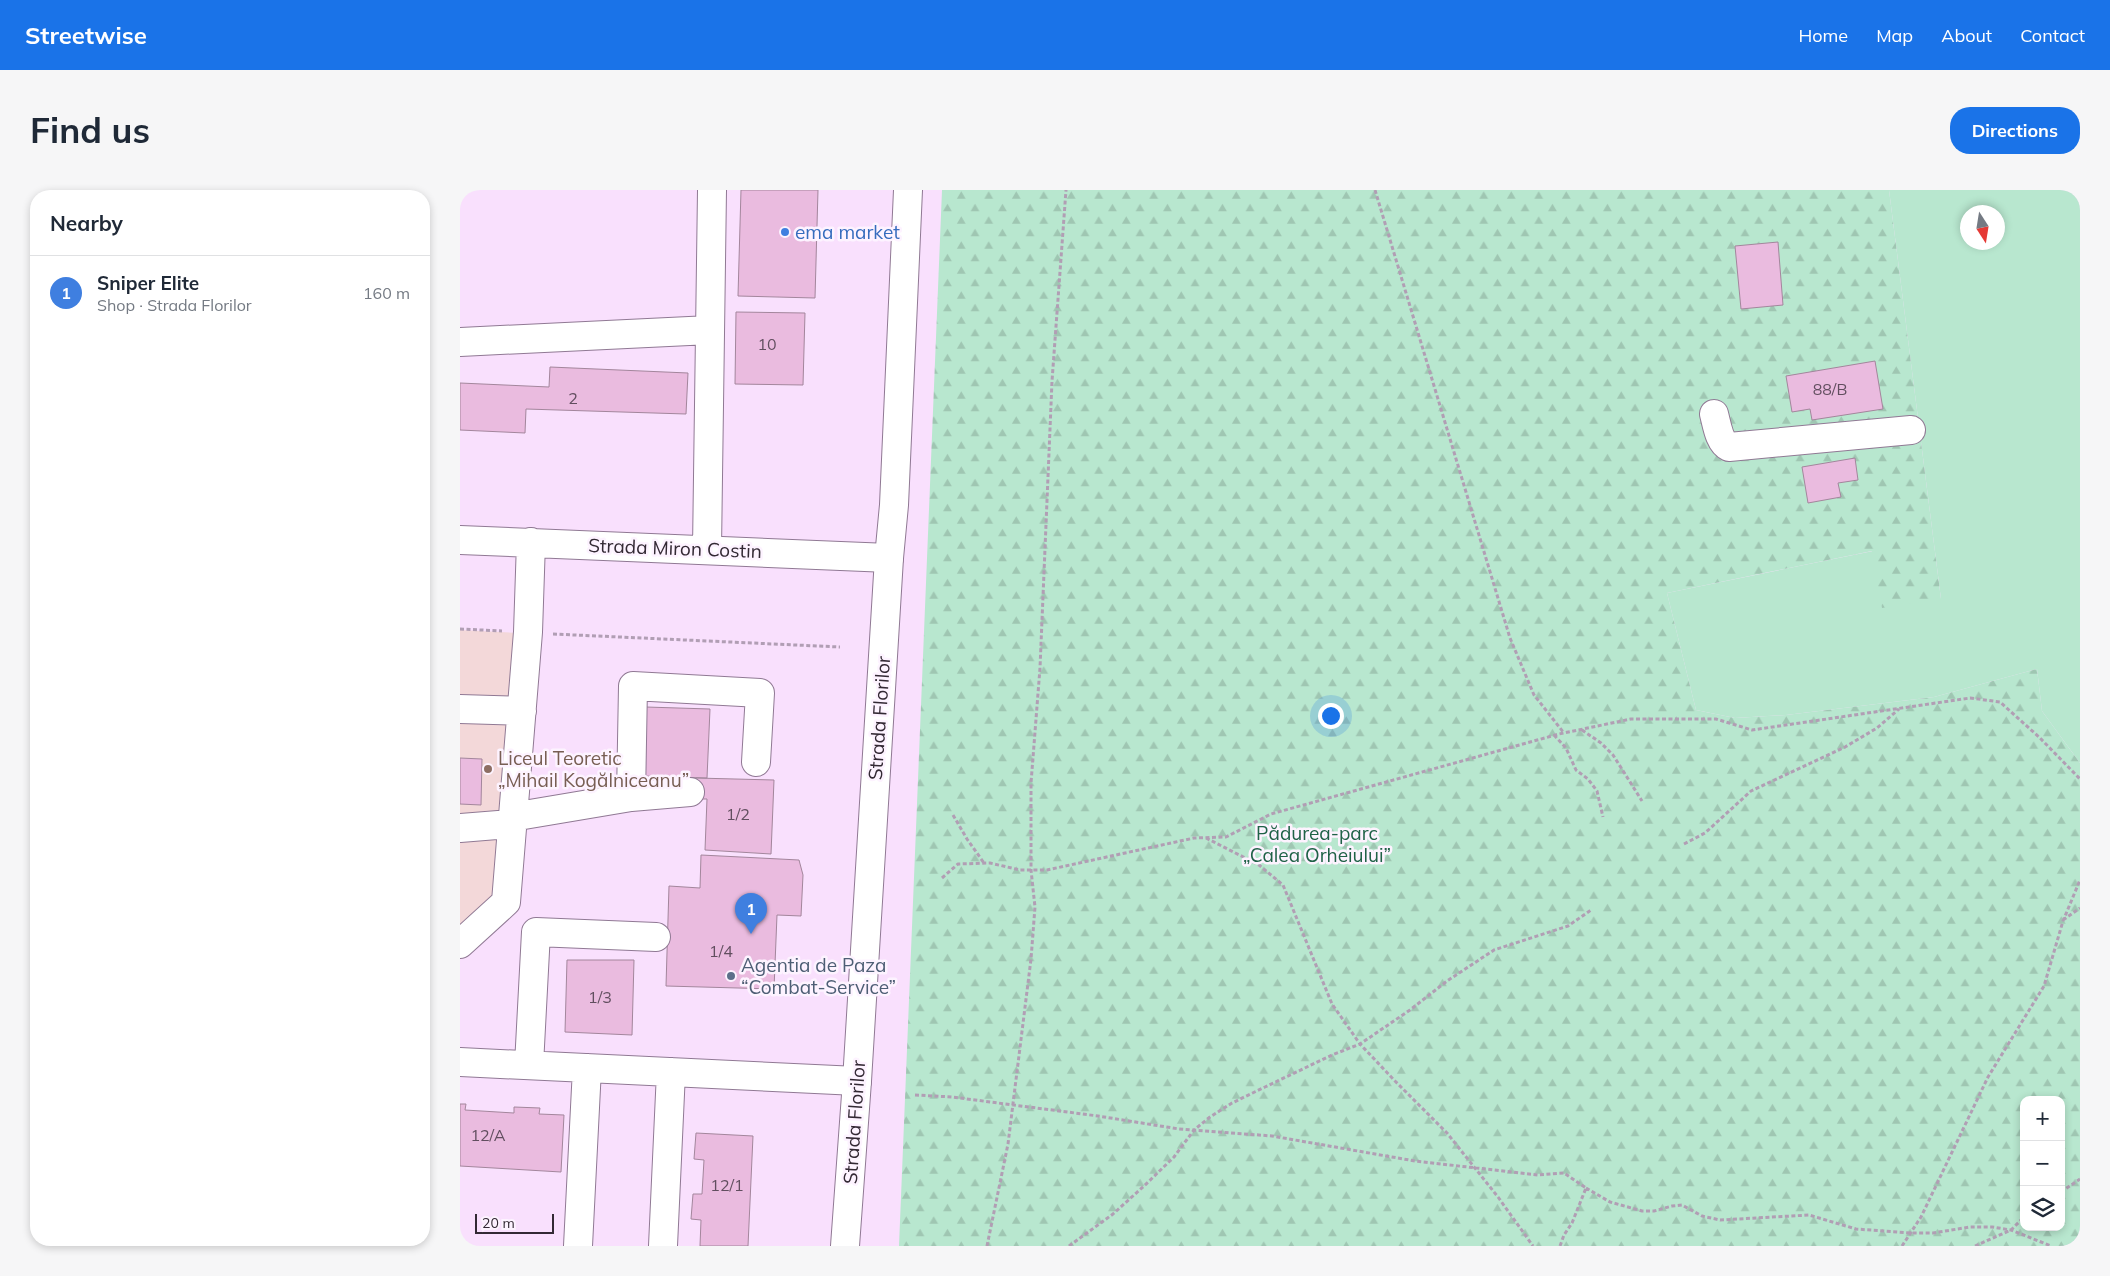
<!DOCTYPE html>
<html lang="en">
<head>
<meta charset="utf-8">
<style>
	:root { --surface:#fff; --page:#f6f6f7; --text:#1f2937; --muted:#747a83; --line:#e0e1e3; --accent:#1a73e8 }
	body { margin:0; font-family:Mulish,sans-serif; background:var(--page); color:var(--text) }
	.controls { position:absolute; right:15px; bottom:15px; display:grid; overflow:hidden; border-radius:10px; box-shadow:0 2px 8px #0003 }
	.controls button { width:45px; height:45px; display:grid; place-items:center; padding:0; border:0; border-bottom:1px solid var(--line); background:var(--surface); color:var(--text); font:25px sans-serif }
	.compass { position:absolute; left:1500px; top:15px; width:45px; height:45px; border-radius:50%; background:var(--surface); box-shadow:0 2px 8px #0003; rotate:168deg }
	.scale { position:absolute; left:15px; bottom:12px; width:79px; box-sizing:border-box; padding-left:5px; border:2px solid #332934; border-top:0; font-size:14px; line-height:18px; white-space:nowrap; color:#332934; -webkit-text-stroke:4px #fdf3ff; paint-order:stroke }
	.you { position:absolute; left:870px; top:525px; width:18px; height:18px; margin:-12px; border:4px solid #fff; border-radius:50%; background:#1a73e8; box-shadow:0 0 0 8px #1a73e833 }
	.badge { display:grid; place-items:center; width:32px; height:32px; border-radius:50%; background:var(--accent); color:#fff; font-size:16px; font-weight:700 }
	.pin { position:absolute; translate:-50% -41px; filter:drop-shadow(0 1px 2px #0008) }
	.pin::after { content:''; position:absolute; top:26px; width:18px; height:15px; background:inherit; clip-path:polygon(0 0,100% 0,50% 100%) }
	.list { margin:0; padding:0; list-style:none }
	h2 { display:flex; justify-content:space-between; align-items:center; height:65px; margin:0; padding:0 20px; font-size:21px }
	h2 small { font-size:16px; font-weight:400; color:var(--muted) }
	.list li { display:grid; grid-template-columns:32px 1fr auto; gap:15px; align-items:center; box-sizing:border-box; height:75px; padding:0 20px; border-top:1px solid var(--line) }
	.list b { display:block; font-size:19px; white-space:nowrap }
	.list p { margin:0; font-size:16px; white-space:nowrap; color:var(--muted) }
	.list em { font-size:16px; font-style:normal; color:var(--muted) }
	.icon { flex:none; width:28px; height:28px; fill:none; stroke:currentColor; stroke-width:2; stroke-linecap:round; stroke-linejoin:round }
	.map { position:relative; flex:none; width:1620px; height:1056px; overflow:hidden; border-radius:20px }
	header { display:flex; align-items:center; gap:30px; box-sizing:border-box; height:70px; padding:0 25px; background:var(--accent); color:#fff }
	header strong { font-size:24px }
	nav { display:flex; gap:28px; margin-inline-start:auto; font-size:18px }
	.intro { display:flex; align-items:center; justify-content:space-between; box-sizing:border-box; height:120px; padding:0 30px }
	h1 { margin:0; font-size:35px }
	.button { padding:12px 22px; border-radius:20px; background:var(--accent); color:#fff; font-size:18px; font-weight:700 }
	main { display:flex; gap:30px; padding:0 30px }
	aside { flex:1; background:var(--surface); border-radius:20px; box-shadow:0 2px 8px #0003 }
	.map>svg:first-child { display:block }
	.education { fill:#f3d8d9 }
	.green { fill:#b8e7cf; fill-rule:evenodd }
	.forest { fill:url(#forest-firs); fill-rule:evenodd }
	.building { fill:#eabbdf; stroke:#a3869c }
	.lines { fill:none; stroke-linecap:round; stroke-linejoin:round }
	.minor-casing { stroke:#907994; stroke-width:30 }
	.major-casing { stroke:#907994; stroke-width:30 }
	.path { stroke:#b19eb4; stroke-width:3; stroke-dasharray:4 2.5; stroke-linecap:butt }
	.minor { stroke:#fff; stroke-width:28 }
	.major { stroke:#fff; stroke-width:28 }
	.shop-dot { fill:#3f7fe0; stroke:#fdf3ff; stroke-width:2 }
	.education-dot { fill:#8d6e63; stroke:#fdf3ff; stroke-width:2 }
	.service-dot { fill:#5c6f8a; stroke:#fdf3ff; stroke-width:2 }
	.labels { text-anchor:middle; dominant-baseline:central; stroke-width:5; stroke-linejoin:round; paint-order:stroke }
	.number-label { font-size:16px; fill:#614e5f }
	.shop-label { font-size:19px; fill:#366cbe; stroke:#fdf3ff; text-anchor:start }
	.street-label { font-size:19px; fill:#332934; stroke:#fdf3ff }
	.education-label { font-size:19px; fill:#785e54; stroke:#fdf3ff; text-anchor:start }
	.park-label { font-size:19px; fill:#1f6247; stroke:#fdf3ff }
	.service-label { font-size:19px; fill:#4e5e75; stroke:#fdf3ff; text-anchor:start }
</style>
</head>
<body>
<header>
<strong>Streetwise</strong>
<nav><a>Home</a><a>Map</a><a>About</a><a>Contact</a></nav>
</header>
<div class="intro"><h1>Find us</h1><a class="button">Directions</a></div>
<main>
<aside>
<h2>Nearby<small></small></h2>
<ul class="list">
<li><span class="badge" style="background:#3f7fe0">1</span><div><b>Sniper Elite</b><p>Shop · Strada Florilor</p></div><em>160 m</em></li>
</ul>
</aside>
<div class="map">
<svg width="1620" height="1056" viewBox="0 0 1620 1056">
	<defs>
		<pattern id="forest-firs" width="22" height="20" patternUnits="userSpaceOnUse" patternTransform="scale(1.25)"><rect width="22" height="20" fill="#b8e7cf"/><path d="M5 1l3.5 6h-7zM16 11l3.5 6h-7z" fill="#9fc6b2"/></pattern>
	</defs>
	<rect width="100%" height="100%" fill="#f9e0fd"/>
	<path class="education" d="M0 440 58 443 56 716 0 760Z"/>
	<path class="green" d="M1429 0H1620V573L1582 521 1577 479 1474 507 1326 525 1275 528 1236 520 1207 403 1413 361 1481 409ZM1508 22H1538V52H1508Z"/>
	<path class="forest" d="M482 0H1429L1481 409 1422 418 1412 361 1207 403 1236 520 1275 528 1326 525 1474 507 1577 479 1582 521 1620 573V1056H439ZM1564 910H1601V1037H1564Z"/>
	<path class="building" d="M281 0H358L355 108 278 106Z
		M1318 52 1323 115 1281 119 1275 56Z
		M276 122 345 123 343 195 275 194Z
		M1415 171 1423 219 1352 230 1350 219 1332 222 1326 186Z
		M90 177 228 183 226 224 66 219 65 243 0 240V193L89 197Z
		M1395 268 1398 290 1378 293 1381 307 1348 313 1342 277Z
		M186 517 250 519 247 588 184 586Z
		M0 568 22 569 21 615 0 614Z
		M236 588 314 590 311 664 245 660 247 609H236Z
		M241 665 339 670 343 685 341 726 317 725 314 799 206 796 209 696 240 698Z
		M107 770H174L172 845 105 842Z
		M0 914H6L5 920 54 923V917L80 918 79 924 104 925 101 982 0 976Z
		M236 943 293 946 288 1056H240L241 1030 231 1029 233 1004H242L244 970 234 969Z"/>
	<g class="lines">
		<g class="minor-casing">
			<path id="minor" d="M0 152 250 140
				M1254 224C1257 235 1259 252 1269 257L1451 240
				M0 350 429 368
				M247 359 252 0
				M0 519 62 521
				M171 607 173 496 300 503 296 572
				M52 627 171 607 230 602
				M0 638 51 634
				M0 754 46 712 68 442 71 352
				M0 872 397 891
				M69 875 76 742 196 747
				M118 1056 127 878
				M203 1056 211 882"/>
		</g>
		<g class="major-casing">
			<path id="major" d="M385 1056 397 891 429 368 434 315 448 0"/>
		</g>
		<path class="path" d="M915 0 1050 448 1074 505 1104 543
			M0 439 42 441
			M93 444 380 457
			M1122 540 1141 553 1153 565 1182 611
			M1094 545 1106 558 1116 580 1128 589 1137 601 1143 627
			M493 625 507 649 524 673
			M746 648 799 675 823 695 872 814 900 854 935 891 987 943 1038 1007 1073 1056
			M1224 654 1245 643 1291 601 1385 557 1417 538 1439 519
			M482 688 498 674 530 673 560 680H587L734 648 766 647 811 624 1099 544 1171 529H1256L1292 540 1510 508 1540 512 1579 547 1620 589
			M1603 730 1620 718
			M455 905 492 907 638 926 719 939 812 946 955 971 1078 985 1104 983 1126 998 1112 1033 1104 1045 1100 1056
			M1126 998 1150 1012 1182 1021H1194L1212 1016 1222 1015 1242 1026 1260 1030 1349 1025 1396 1039 1451 1043H1473L1510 1037H1532L1551 1040 1591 1056
			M1601 1002 1620 989
			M527 1056 548 954 571 769 575 717 571 680V593L580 478 592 191 606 0
			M609 1056 653 1024 684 996 714 967 734 940 750 927 772 913 805 897 872 865 900 854 950 820 987 791 1034 760 1108 736 1131 720
			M1442 1056 1461 1027 1528 887 1584 796 1603 731 1620 690
			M1515 1056 1551 1040 1564 1027"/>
		<use href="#minor" class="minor"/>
		<use href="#major" class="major"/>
	</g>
	<circle class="shop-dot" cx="325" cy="42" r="5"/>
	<circle class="education-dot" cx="28" cy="579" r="5"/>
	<circle class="service-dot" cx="271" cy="786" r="5"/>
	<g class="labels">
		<g class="number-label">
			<text x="307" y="154">10</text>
			<text x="1370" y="199">88/B</text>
			<text x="113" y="208">2</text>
			<text x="278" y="624">1/2</text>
			<text x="261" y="761">1/4</text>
			<text x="140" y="807">1/3</text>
			<text x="28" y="945">12/A</text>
			<text x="267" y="995">12/1</text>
		</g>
		<g class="shop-label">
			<text x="335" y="42">ema market</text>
		</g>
		<g class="street-label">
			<text transform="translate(215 358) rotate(2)">Strada Miron Costin</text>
			<text transform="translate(419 528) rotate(-86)">Strada Florilor</text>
			<text transform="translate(394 932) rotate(-86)">Strada Florilor</text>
		</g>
		<g class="education-label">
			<text x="38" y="568">Liceul Teoretic<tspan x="38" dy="22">„Mihail Kogălniceanu”</tspan></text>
		</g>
		<g class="park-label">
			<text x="857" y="643">Pădurea-parc<tspan x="857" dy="22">„Calea Orheiului”</tspan></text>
		</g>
		<g class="service-label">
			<text x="281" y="775">Agentia de Paza<tspan x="281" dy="22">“Combat-Service”</tspan></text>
		</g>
	</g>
</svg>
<div class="controls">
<button>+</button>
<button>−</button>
<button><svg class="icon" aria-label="layers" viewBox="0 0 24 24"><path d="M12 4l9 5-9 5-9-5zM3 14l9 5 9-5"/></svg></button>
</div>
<svg class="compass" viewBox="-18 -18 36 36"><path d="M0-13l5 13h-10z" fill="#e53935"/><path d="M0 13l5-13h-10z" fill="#747a83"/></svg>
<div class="scale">20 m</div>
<div class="you"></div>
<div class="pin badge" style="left:291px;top:744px;background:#3f7fe0">1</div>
</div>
</main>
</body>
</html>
